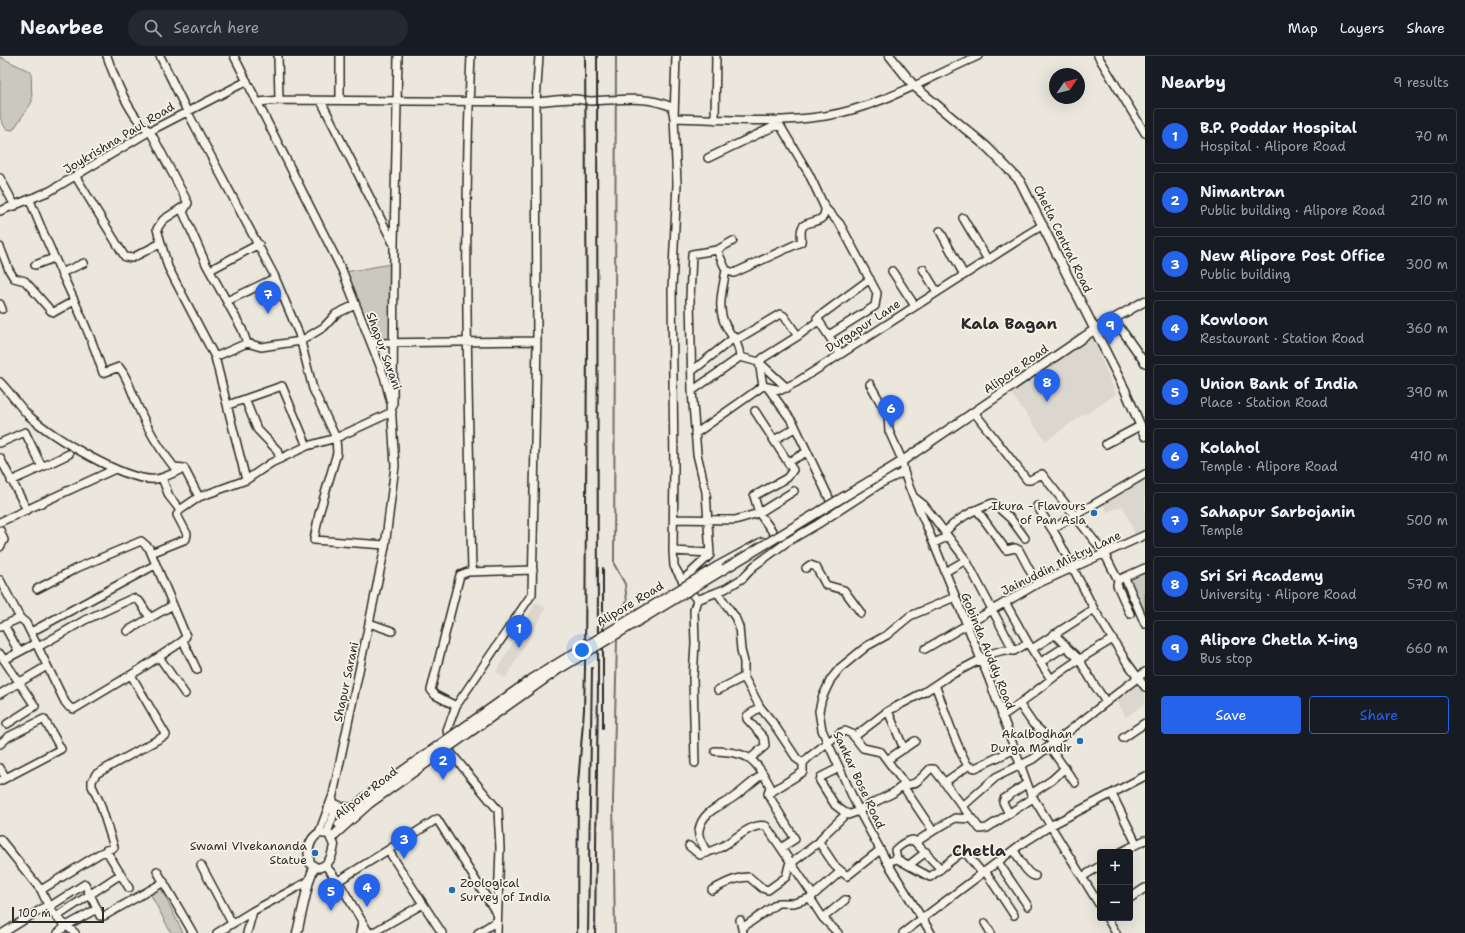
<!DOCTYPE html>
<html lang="en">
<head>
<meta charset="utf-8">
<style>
	:root { --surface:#171b24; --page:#242831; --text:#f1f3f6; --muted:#9ea1a6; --line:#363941; --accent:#2563eb }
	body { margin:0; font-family:"Shantell Sans",sans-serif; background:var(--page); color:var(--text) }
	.controls { position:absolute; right:12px; bottom:12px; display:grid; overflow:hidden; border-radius:4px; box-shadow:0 4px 16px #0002 }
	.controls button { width:36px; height:36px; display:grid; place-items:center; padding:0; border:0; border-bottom:1px solid var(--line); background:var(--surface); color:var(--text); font:20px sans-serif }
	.compass { position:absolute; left:1049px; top:12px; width:36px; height:36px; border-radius:50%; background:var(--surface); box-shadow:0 4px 16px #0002; rotate:55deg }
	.scale { position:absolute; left:12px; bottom:10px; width:92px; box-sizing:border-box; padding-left:4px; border:2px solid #2b2b2b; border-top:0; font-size:11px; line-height:14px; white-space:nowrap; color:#2b2b2b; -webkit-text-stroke:3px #f7f3e8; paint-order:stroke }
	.you { position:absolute; left:582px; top:594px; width:14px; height:14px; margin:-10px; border:3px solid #fff; border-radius:50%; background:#1a73e8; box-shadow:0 0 0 6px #1a73e833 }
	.badge { display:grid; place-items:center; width:26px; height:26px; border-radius:50%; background:var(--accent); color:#fff; font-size:13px; font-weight:700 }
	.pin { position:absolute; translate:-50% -33px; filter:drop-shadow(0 1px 2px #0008) }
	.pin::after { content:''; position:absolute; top:21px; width:14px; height:12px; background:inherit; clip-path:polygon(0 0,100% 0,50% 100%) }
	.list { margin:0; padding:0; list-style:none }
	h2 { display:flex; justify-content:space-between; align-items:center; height:52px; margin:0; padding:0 16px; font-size:17px }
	h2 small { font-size:13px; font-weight:400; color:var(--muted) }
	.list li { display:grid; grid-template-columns:26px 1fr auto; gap:12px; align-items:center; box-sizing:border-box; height:56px; margin:0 8px 8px; padding:0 8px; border:1px solid var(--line); border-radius:4px }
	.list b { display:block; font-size:15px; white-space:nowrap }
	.list p { margin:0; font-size:13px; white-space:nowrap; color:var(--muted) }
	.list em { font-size:13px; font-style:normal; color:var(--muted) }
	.actions { display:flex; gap:8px; padding:12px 16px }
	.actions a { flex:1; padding:9px 0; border:1px solid var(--accent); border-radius:4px; text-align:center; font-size:14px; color:var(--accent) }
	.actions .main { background:var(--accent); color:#fff }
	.icon { flex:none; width:22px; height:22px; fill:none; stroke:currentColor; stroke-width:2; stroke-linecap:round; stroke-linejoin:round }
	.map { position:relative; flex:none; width:1145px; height:877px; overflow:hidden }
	header { display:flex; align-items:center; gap:24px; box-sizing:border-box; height:56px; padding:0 20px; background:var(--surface); border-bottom:1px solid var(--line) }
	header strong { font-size:19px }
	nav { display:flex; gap:22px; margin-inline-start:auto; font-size:14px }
	.search { width:280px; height:36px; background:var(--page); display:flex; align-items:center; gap:10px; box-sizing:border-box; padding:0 14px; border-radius:22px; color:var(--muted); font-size:15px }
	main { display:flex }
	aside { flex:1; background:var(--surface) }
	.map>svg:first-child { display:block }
	.built { fill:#dbd7ce }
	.green { fill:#cbc8bf; stroke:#7b7a75 }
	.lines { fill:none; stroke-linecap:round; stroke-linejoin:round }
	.stream { stroke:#72716c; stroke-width:2 }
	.minor-casing { stroke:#2b2b2b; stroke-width:10 }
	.major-casing { stroke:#2b2b2b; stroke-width:11 }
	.minor { stroke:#f7f3e8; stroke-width:7 }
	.major { stroke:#f7f3e8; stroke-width:8 }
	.rail { stroke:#2b2b2b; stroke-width:2 }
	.major-bridge-casing { stroke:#2b2b2b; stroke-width:11; stroke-linecap:butt }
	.major-bridge { stroke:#f7f3e8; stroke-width:8 }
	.poi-dot { fill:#1f6fb2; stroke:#f7f3e8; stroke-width:1.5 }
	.labels { text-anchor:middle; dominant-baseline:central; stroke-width:3.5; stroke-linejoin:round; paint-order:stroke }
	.street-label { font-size:12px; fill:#2b2b2b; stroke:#f7f3e8 }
	.poi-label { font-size:12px; fill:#2b2b2b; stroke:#f7f3e8; text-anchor:end }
	.district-label { font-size:16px; font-weight:bold; fill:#2b2b2b; stroke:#f7f3e8 }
</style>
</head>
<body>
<header>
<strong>Nearbee</strong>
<div class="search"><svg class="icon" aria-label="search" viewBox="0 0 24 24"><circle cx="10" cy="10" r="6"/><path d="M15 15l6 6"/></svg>Search here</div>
<nav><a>Map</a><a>Layers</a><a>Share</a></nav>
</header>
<main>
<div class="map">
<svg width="1145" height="877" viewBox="0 0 1145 877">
	<rect width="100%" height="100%" fill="#ebe7dd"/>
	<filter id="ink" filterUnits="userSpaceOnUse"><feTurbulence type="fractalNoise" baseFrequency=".025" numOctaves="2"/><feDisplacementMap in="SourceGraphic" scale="8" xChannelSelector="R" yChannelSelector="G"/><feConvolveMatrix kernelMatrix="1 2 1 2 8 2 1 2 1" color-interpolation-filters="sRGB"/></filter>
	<g filter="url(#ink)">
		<path class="built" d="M1091 279 1116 338 1086 359 1085 357 1046 385 1009 335Z
			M1145 421V476L1136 480 1123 450 1107 456 1102 446Z
			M536 546 546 552 506 622 496 616Z
			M1138 624 1145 633V648L1126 661 1115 642Z"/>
		<path class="green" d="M0 1 31 16 32 46 13 74 6 73 0 62Z
			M391 208 390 283 372 282 345 216Z
			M1145 514V564L1126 523Z
			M160 830 183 877H171L149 835Z"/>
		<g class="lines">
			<path class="stream" d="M616 0 614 508 625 528 627 546 617 557V569
				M615 877 613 744 617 585"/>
			<g class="minor-casing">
				<path id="minor" d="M107 0C114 21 131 64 150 75L188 147 183 156 206 208 242 273 247 287
					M160 0 187 55 274 219 299 278 313 333 336 382 337 397 319 458 314 484 385 489
					M234 0 342 214 384 320 391 347 395 410 385 491 333 739 319 777
					M278 0 279 44
					M340 0V43
					M471 0C463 172 468 344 472 515
					M676 0 674 62 677 128 672 233 674 412 673 495 674 510 685 529 697 544 694 554 695 587 693 621 695 707
					M1098 0 1145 77
					M321 45 393 187
					M259 46 279 44 536 46C548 45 561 43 574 43 580 43 586 45 592 45 620 44 645 39 672 51L674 62C725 63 775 68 825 60 880 51 928 22 978 0
					M715 64 716 0
					M708 102 777 69 781 71 809 118 825 152C826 170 805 163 802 172 800 176 802 181 801 186L734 217 726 214 717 194 733 185
					M76 121 125 201 132 202 161 187
					M0 122 15 150
					M30 144C52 203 84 257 103 317L119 311C129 323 132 338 139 353 148 374 159 392 174 411L184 412 199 441 246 424 271 407 307 390 336 382 392 356
					M186 149 163 164 157 173 168 211 215 301 246 424
					M825 152 840 168 877 237 875 250 829 279
					M0 155 50 135 150 75 247 25
					M963 162 988 204
					M940 175 964 219
					M0 191 9 214 14 222 25 225 51 255 54 256 74 245
					M35 209 54 202
					M923 213 937 236
					M210 214 259 188
					M892 215 915 250
					M61 217 84 207
					M227 245 275 222
					M0 248 2 253
					M1114 263 1145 307
					M736 284 780 258 784 260 798 280
					M371 287 537 285
					M840 297 817 262 870 223
					M215 301 247 287 261 291 301 285 324 271 336 258 355 249
					M740 301 759 306 787 332
					M692 315 735 281
					M0 326C10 336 18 349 28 359 51 380 125 426 156 423 165 422 175 416 184 412
					M870 328 888 360 889 375 902 404 904 416 910 433 927 471 989 623 1031 738 1100 850
					M763 330 781 334 797 326 1028 178 1043 169
					M763 330 759 306 763 302 798 280 818 265
					M768 332 794 368 831 446
					M692 335 740 301C739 286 732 282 726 270 716 253 723 232 726 214
					M245 343 257 373 277 394 280 403
					M228 349 282 330 307 390
					M393 350 394 188 398 0
					M755 355 793 414 787 422 754 440 759 457 775 479
					M974 356 1027 424H1030L1042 418 1104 497 1118 524
					M695 378 763 330
					M774 384 795 372
					M0 387 25 376 42 411 11 425
					M1106 388 1140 370
					M0 402 27 454
					M788 406 807 396
					M42 411 69 398
					M162 422 169 440 180 454
					M915 442 924 449 966 504 1014 595
					M1037 450 1057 481 1094 553 1126 605 1145 631
					M977 454 1006 494 1015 492 1019 494 1037 528
					M674 463 735 464 759 457 794 435
					M0 466 115 413
					M1052 473 1145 418
					M0 474 4 484 0 491
					M934 487 945 482V476C958 462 975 453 993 447L1011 463 1025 482
					M673 495 710 497
					M151 497 186 483 187 478 177 459 180 454 199 441
					M806 512 810 509 816 511 826 529 844 534 861 557
					M945 516 966 504
					M1125 522 1145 568
					M0 524 20 562
					M683 524 710 499 706 436 697 398 692 335 690 242 692 198 717 194
					M717 536 735 561 739 571 741 594 744 606V621L760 651 773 667 797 703 803 707
					M697 544 725 533 743 522 754 510 787 486 818 468 883 426 904 416
					M1005 546 1028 587 1051 623
					M1130 558 1117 529 1118 524 1145 512
					M369 567 392 575
					M4 569 19 596
					M0 571 20 562 26 567 65 646 69 651 74 653 139 614 183 585 186 580 149 492 141 485 77 512 37 533
					M127 575 173 549
					M31 576 155 509
					M183 585 197 614
					M1065 590 1079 603 1093 627 1106 646
					M38 591 85 564 133 542 140 546 150 562
					M925 593 1037 528 1145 479
					M1032 593 1094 553
					M0 598 35 650 7 668
					M159 601 185 638
					M4 604 36 587
					M1041 606 1066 590 1054 578
					M935 629C946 656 953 684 968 710L975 712 1015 693
					M718 634 744 621
					M0 638 47 610
					M1020 649 1033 668 1053 686
					M456 650 435 639 431 634 460 519 468 516 533 514
					M888 655 904 693
					M1002 660C1019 649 1033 637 1049 625 1068 609 1091 596 1113 583
					M854 681 888 655 926 635 947 621 993 597 1004 594 1014 595 1028 587
					M1123 682 1145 667
					M0 688 8 681 44 663 61 693 0 725
					M1049 690 1075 727
					M715 695C748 696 755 702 770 730L768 738
					M751 702 765 690 764 682 747 663V660L760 651
					M887 704 915 685
					M0 712 6 722
					M839 712 821 721 820 725 835 749 848 759 859 755
					M945 726 968 710
					M903 730 933 775 955 762 971 763
					M768 738 803 716V707L809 701 840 677 845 675 852 678 863 692 881 696 904 727C913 733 923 720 930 713H934L980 773 987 772 1033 742
					M1031 738 1052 724 1065 712
					M1112 738 1136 787
					M963 750 996 721 1033 703 1145 616
					M859 754 893 737 905 728
					M1009 758 1003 746 1004 743 1026 728
					M327 777 334 758 333 744
					M0 783 41 834 48 849 56 861 75 877
					M819 786 824 779 847 757
					M916 786 933 775
					M689 790 700 799C707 796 715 794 721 791 734 785 751 766 766 770L781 792 795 783 768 738
					M781 792 813 839
					M106 794 129 832
					M388 794 437 763 497 858
					M1014 794C1019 802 1026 818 1035 820
					M1121 796 1145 784
					M707 797C704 790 697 781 699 774 702 755 721 750 734 741 744 734 753 725 763 718
					M897 803 895 794C900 789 906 785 913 784L941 813
					M887 806 897 803 930 821 958 799 965 796 982 817
					M998 806 1028 850
					M201 809 232 867
					M325 809 338 825 369 877
					M909 809 926 796
					M157 815 193 877
					M985 815 1014 859
					M1082 821 1100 810
					M338 825 388 794 442 877
					M41 834 99 798 114 791 100 747 92 730V725L96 718 166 679 131 619
					M712 834C724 828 735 821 749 821L762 832 768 834 786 821 789 809 819 786 835 810 847 820 880 794
					M810 842 823 862 838 877
					M1130 842 1145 832
					M49 851 85 828 98 855
					M56 861 121 818
					M823 862 845 844
					M1107 862 1116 877
					M740 864 743 877
					M985 867 991 877
					M742 872 778 847H794L810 842 840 816
					M3 877 48 849
					M58 877 66 870 93 855H98L100 860H104L164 826
					M217 877 253 855 309 825
					M247 877 253 855
					M360 877 362 866
					M372 877 423 848
					M478 877 497 865
					M497 877 500 792 498 754 451 697 447 674 456 650 532 538 537 285 536 46 539 0
					M903 877 1020 789 1050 770 1145 720
					M931 877 887 806 859 755 822 674 819 655 822 642 831 623 840 612 867 590 887 579 910 560 955 541"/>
			</g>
			<g class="major-casing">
				<path id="major" d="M890 0 914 30 987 91 1020 125 1125 334 1145 380
					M898 408 1094 274 1145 245
					M718 510 762 486
					M333 747 341 751 355 752
					M339 768 363 743
					M319 777 329 778 334 789C332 801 329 811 316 812L310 807C307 795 308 784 319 777Z
					M332 781 370 747
					M297 877 309 825 314 811"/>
			</g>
			<use href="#minor" class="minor"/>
			<use href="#major" class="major"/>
			<path class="rail" d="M603 512V672
				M577 877 578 728 584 654 585 611 587 283 585 0
				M588 877 592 612
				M595 877 598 625 597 0"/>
			<g class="major-bridge-casing">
				<path id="major-bridge" d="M363 743 532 623 718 510
					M370 747 559 613 898 408"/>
			</g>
			<use href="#major-bridge" class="major-bridge"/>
		</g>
	</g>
	<g class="poi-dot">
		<circle cx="1094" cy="457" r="4"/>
		<circle cx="1080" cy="685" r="4"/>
		<circle cx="315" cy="797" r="4"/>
		<circle cx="452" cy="834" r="4"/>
	</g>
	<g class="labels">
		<g class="street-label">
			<text transform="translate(119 82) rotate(-31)">Joykrishna Paul Road</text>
			<text transform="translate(1063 183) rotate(64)">Chetla Central Road</text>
			<text transform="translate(863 270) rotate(-33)">Durgapur Lane</text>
			<text transform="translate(384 295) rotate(70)">Shapur Sarani</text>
			<text transform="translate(1016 313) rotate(-35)">Alipore Road</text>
			<text transform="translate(1061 507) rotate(-26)">Jainuddin Mistry Lane</text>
			<text transform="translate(630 548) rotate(-31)">Alipore Road</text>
			<text transform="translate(988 595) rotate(68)">Gobinda Auddy Road</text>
			<text transform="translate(346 626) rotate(-78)">Shapur Sarani</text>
			<text transform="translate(859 724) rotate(65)">Sankar Bose Road</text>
			<text transform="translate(366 737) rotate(-38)">Alipore Road</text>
		</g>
		<g class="poi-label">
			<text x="1086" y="450">Ikura - Flavours<tspan x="1086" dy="14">of Pan Asia</tspan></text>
			<text x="1072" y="678">Akalbodhan<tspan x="1072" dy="14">Durga Mandir</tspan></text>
			<text x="307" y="790">Swami Vivekananda<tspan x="307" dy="14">Statue</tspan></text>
			<text x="460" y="827" text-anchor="start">Zoological<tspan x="460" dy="14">Survey of India</tspan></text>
		</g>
		<g class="district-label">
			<text x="1009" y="267">Kala Bagan</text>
			<text x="979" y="794">Chetla</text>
		</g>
	</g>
</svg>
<div class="controls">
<button>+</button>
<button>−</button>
</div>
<svg class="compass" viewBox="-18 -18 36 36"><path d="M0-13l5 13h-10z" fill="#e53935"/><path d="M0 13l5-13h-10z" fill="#9ea1a6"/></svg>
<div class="scale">100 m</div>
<div class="you"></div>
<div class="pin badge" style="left:519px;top:592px">1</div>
<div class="pin badge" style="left:443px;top:724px">2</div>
<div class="pin badge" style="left:404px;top:803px">3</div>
<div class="pin badge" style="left:367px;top:851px">4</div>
<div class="pin badge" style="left:331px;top:855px">5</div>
<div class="pin badge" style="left:891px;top:372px">6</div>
<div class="pin badge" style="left:268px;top:258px">7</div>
<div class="pin badge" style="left:1047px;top:346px">8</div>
<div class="pin badge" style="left:1110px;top:289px">9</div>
</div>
<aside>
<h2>Nearby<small>9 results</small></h2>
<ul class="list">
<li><span class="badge">1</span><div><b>B.P. Poddar Hospital</b><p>Hospital · Alipore Road</p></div><em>70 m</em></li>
<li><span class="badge">2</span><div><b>Nimantran</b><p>Public building · Alipore Road</p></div><em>210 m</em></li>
<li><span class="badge">3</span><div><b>New Alipore Post Office</b><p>Public building</p></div><em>300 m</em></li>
<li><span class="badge">4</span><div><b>Kowloon</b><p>Restaurant · Station Road</p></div><em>360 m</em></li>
<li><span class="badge">5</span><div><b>Union Bank of India</b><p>Place · Station Road</p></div><em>390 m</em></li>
<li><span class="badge">6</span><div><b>Kolahol</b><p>Temple · Alipore Road</p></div><em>410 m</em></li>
<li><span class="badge">7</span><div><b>Sahapur Sarbojanin</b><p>Temple</p></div><em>500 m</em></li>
<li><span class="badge">8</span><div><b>Sri Sri Academy</b><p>University · Alipore Road</p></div><em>570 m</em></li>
<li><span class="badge">9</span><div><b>Alipore Chetla X-ing</b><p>Bus stop</p></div><em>660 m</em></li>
</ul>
<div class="actions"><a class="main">Save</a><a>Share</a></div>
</aside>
</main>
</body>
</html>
